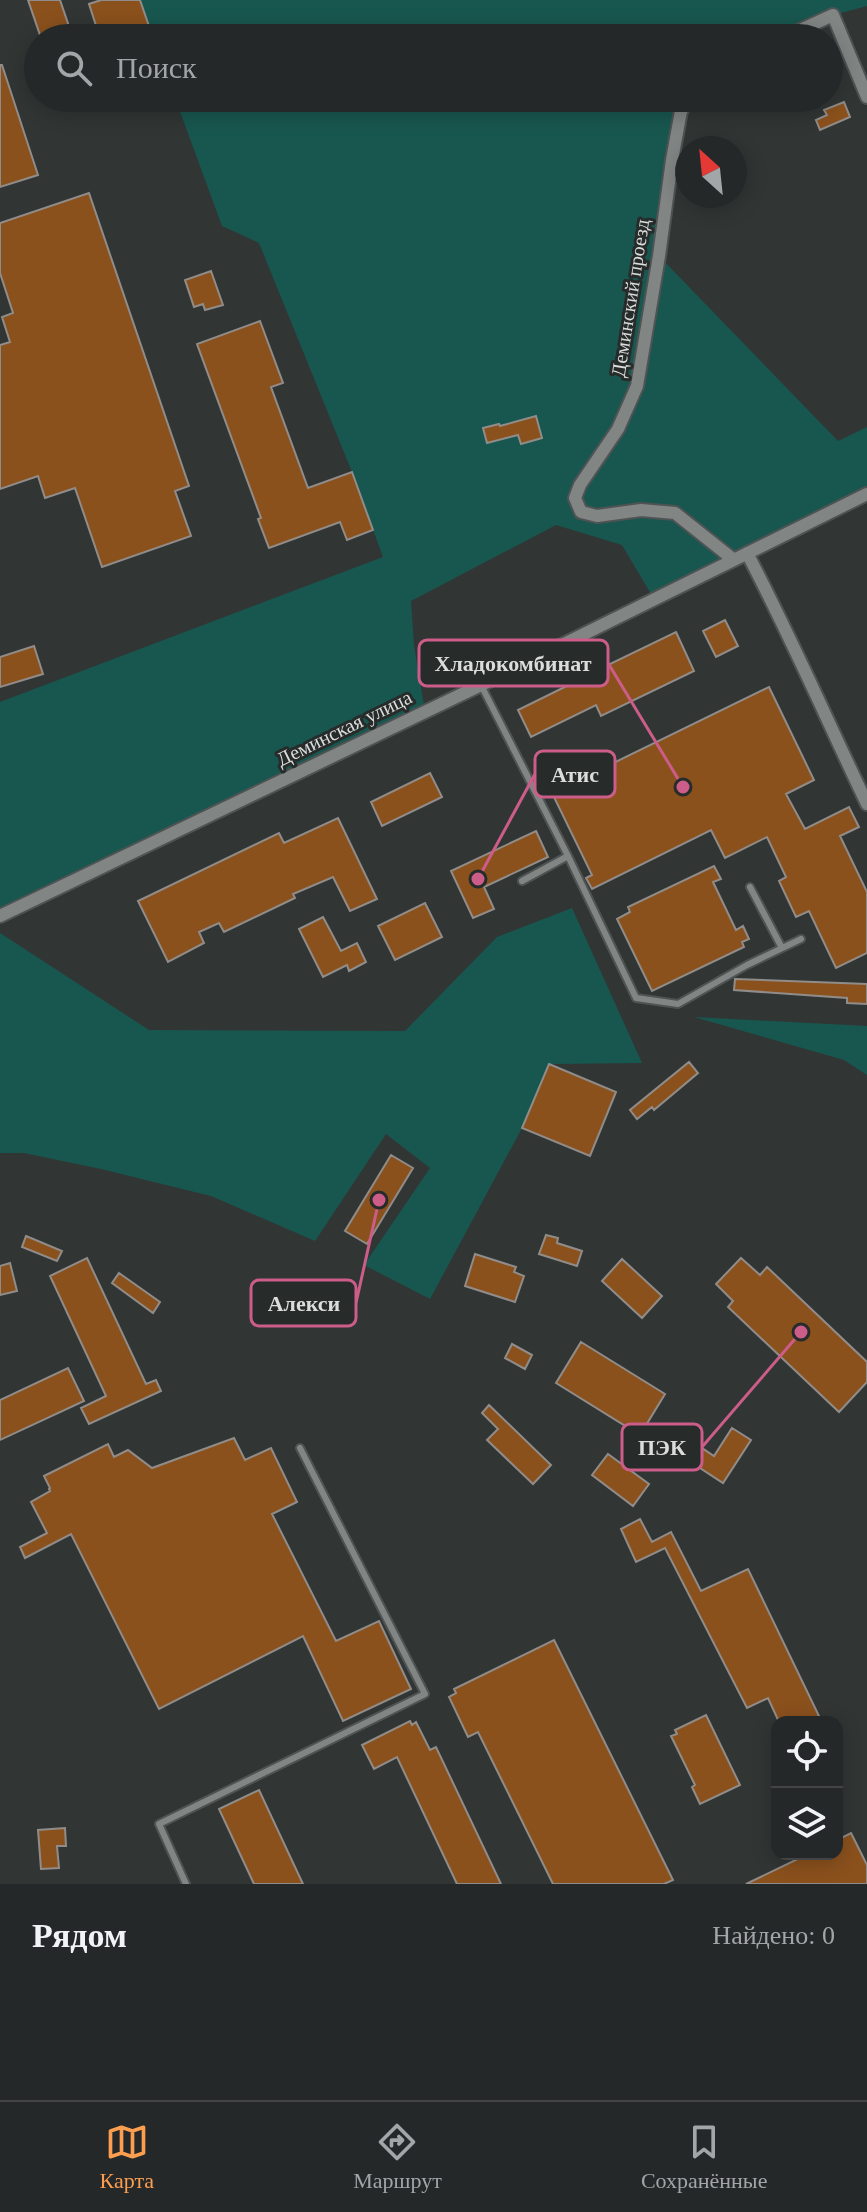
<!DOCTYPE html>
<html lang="ru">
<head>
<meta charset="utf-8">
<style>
	:root { --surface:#252828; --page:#2d3030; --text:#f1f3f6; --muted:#a3a6a8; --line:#424445; --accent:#fb9e50 }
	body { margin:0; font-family:"Times New Roman",serif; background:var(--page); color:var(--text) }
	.controls { position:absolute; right:24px; bottom:24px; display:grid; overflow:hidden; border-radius:16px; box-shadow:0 4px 20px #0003 }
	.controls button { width:72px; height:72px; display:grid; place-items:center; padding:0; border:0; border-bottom:2px solid var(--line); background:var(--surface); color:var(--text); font:40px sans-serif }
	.compass { position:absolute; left:675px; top:136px; width:72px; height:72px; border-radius:50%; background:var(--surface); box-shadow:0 4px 20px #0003; rotate:333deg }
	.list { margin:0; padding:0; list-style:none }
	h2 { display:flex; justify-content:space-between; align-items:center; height:104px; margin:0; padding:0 32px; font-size:34px }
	h2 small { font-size:26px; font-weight:400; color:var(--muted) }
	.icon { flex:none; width:44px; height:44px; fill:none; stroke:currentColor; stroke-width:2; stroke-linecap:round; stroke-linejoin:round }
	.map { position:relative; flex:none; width:867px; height:1884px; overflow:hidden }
	.search { position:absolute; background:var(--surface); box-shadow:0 4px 20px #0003; left:24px; right:24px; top:24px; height:88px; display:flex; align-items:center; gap:20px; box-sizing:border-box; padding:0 28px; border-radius:44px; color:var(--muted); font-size:30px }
	.sheet { height:216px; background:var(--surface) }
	nav { display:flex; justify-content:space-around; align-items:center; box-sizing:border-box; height:112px; border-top:2px solid var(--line); background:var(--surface); font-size:22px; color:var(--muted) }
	nav a { display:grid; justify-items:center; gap:4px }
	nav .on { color:var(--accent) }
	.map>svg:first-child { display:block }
	.green { fill:#18574f }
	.building { fill:#8b511d; stroke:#908c89; stroke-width:2 }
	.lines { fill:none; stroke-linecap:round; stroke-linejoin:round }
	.lane-casing { stroke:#4f5353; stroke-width:10 }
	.street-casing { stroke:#4f5353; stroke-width:16 }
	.lane { stroke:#818685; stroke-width:6 }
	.street { stroke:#818685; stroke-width:12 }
	.labels { text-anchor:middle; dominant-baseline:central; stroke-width:6; stroke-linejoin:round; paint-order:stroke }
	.street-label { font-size:20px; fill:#dbdddd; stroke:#272c2b }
	.leader { fill:none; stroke:#cb5d88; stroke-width:3 }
	.callout-dot { fill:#cb5d88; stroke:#272c2b; stroke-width:3 }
	.callout { fill:#272c2b; stroke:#cb5d88; stroke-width:3 }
	.callout-label { font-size:22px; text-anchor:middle; font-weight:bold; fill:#dbdddd }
</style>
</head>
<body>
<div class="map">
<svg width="867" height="1884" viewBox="0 0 867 1884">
	<rect width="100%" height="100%" fill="#313635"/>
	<path class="green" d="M140 0H867V6L833 15 783 38H153Z
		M175 98H693L681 111 659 256 838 441 867 427V494L654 599 622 545 556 525 411 601 414 645 425 712 0 916V702L383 557 352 472 259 243 222 226Z
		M572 908 642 1063 549 1064 522 1128 430 1299 364 1265 430 1168 386 1134 315 1241 211 1196 101 1169 24 1153H0V933L149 1030 405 1031 497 937Z
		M694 1017 867 1026V1075L844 1060Z"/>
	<path class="building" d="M28 0H60L73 38H41Z
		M101 0H140L152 35 145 38H100L89 4Z
		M0 65H2L38 175 0 187Z
		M844 102 850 117 820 130 816 120 827 115 824 110Z
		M89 193 189 486 175 491 191 536 102 567 75 488 45 498 38 476 0 489V345L10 342 2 317 13 313 0 273V223Z
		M211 271 223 305 205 310 203 304 194 307 185 280Z
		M260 321 283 383 271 387 308 488 352 472 373 530 347 540 340 522 269 548 258 519 261 518 197 344Z
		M536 416 542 438 521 444 518 435 487 443 483 428 499 424 500 426Z
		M725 620 738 646 716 657 703 631Z
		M676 632 694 671 601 716 596 705 531 737 518 710 583 678 580 672 601 661 604 667Z
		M34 646 43 674 0 687V657Z
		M769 687 814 780 786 794 805 829 849 807 859 827 840 836 867 892V953L836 968 809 911 796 917 779 881 786 877 767 837 725 858 711 830 592 889 586 878 592 875 552 793Z
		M430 773 442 797 382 826 371 802Z
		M338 818 377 899 350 911 333 877 293 894 295 898 224 932 219 923 199 932 204 943 168 962 138 901 279 833 284 843Z
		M536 831 548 857 484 887 494 909 473 918 451 871Z
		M714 866 721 879 713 882 736 930 743 926 749 939 742 942 744 947 652 991 617 919 630 912 628 907Z
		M425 903 442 937 395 960 378 926Z
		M323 917 341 951 357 943 366 962 349 971 347 965 323 977 299 929Z
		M735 979 867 984V1004L847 1003V998L734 990Z
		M689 1062 698 1073 654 1110 652 1107 637 1119 630 1110Z
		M549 1064 616 1092 590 1156 522 1128Z
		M391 1155 413 1168 367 1244 345 1231Z
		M546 1235 558 1238 557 1243 582 1251 577 1266 539 1254Z
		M26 1236 62 1251 57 1261 22 1247Z
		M475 1254 516 1267 514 1272 524 1276 515 1302 465 1286Z
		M87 1258 146 1384 156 1380 161 1391 89 1424 81 1408 106 1396 50 1276Z
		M741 1258 760 1275 767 1267 867 1362V1382L839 1412 728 1307 733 1301 716 1284Z
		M622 1259 662 1296 642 1318 602 1281Z
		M10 1263 17 1291 0 1295V1266Z
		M119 1273 160 1302 153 1313 112 1283Z
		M581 1342 665 1394 640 1435 556 1383Z
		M512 1344 532 1355 525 1369 505 1358Z
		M68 1368 84 1401 0 1440V1400Z
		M489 1405 551 1465 533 1484 487 1440 498 1429 482 1413Z
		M732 1428 751 1440 723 1483 674 1451 684 1436 714 1456Z
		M234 1438 245 1460 271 1448 297 1502 272 1514 336 1641 379 1621 411 1689 343 1721 303 1636 159 1709 71 1534 25 1558 20 1547 47 1533 31 1502 50 1491 49 1489 50 1488 44 1476 108 1444 114 1457 128 1450 152 1468Z
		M608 1454 649 1484 633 1506 592 1475Z
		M640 1519 652 1542 671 1532 701 1591 748 1569 819 1716 805 1722H779L768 1698 747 1708 665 1548 636 1562 621 1529Z
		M554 1640 673 1880 664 1884H553L478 1732 468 1737 449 1697 456 1693 454 1689Z
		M706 1715 740 1785 700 1804 692 1787 695 1785 671 1736 677 1734 675 1730Z
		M410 1721 412 1725 416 1722 430 1750 436 1747 501 1884H457L397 1757 374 1769 362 1745Z
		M259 1790 303 1884H254L219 1809Z
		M65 1828 66 1846H57L59 1868 41 1869 38 1830Z
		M851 1833 867 1865V1884H746L808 1854H837V1840Z"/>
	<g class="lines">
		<g class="lane-casing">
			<path id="lane" d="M481 685 568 856 522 881
				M568 856 636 998 678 1004 747 965 801 939
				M750 887 782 948
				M186 1884 159 1824 425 1694 300 1448"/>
		</g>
		<g class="street-casing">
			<path id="street" d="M783 38 833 15 867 97
				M690 98 681 111 672 160 659 256 637 386 618 429 580 485 575 498 581 512 597 516 641 510 675 513 734 560
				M747 553C790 635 827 720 867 804
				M0 916 481 685 867 494"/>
		</g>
		<use href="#lane" class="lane"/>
		<use href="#street" class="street"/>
	</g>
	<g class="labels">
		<g class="street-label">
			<text transform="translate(630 298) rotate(-81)">Деминский проезд</text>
			<text transform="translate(344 728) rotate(-26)">Деминская улица</text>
		</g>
	</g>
	<path class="leader" d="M683 787L608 663M478 879L535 774M379 1200L356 1303M801 1332L702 1447"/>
	<g class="callout-dot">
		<circle cx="683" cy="787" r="8"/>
		<circle cx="478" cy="879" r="8"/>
		<circle cx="379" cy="1200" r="8"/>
		<circle cx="801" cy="1332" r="8"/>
	</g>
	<g class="callout">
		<rect x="419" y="640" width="189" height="46" rx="8"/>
		<rect x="535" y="751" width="80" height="46" rx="8"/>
		<rect x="251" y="1280" width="105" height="46" rx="8"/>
		<rect x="622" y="1424" width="80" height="46" rx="8"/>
	</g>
	<g class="callout-label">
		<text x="513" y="671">Хладокомбинат</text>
		<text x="575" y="782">Атис</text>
		<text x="304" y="1311">Алекси</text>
		<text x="662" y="1455">ПЭК</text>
	</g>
</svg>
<div class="controls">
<button><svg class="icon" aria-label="locate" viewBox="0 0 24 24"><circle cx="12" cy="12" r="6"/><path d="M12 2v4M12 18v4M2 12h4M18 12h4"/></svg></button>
<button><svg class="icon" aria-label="layers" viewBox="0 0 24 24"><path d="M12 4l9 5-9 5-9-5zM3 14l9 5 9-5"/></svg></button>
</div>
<svg class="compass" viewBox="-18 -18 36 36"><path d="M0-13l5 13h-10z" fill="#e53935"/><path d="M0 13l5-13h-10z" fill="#a3a6a8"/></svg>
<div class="search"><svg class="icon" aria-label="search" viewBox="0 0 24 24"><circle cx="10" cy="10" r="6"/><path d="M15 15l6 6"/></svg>Поиск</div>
</div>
<section class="sheet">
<h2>Рядом<small>Найдено: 0</small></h2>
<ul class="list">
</ul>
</section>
<nav>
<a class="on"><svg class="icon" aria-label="map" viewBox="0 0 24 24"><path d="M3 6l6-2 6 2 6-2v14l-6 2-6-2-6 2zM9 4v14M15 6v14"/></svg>Карта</a>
<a><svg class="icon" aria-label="directions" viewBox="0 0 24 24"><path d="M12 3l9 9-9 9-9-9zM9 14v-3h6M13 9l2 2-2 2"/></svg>Маршрут</a>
<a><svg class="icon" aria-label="saved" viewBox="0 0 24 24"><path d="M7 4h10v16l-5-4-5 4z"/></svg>Сохранённые</a>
</nav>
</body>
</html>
